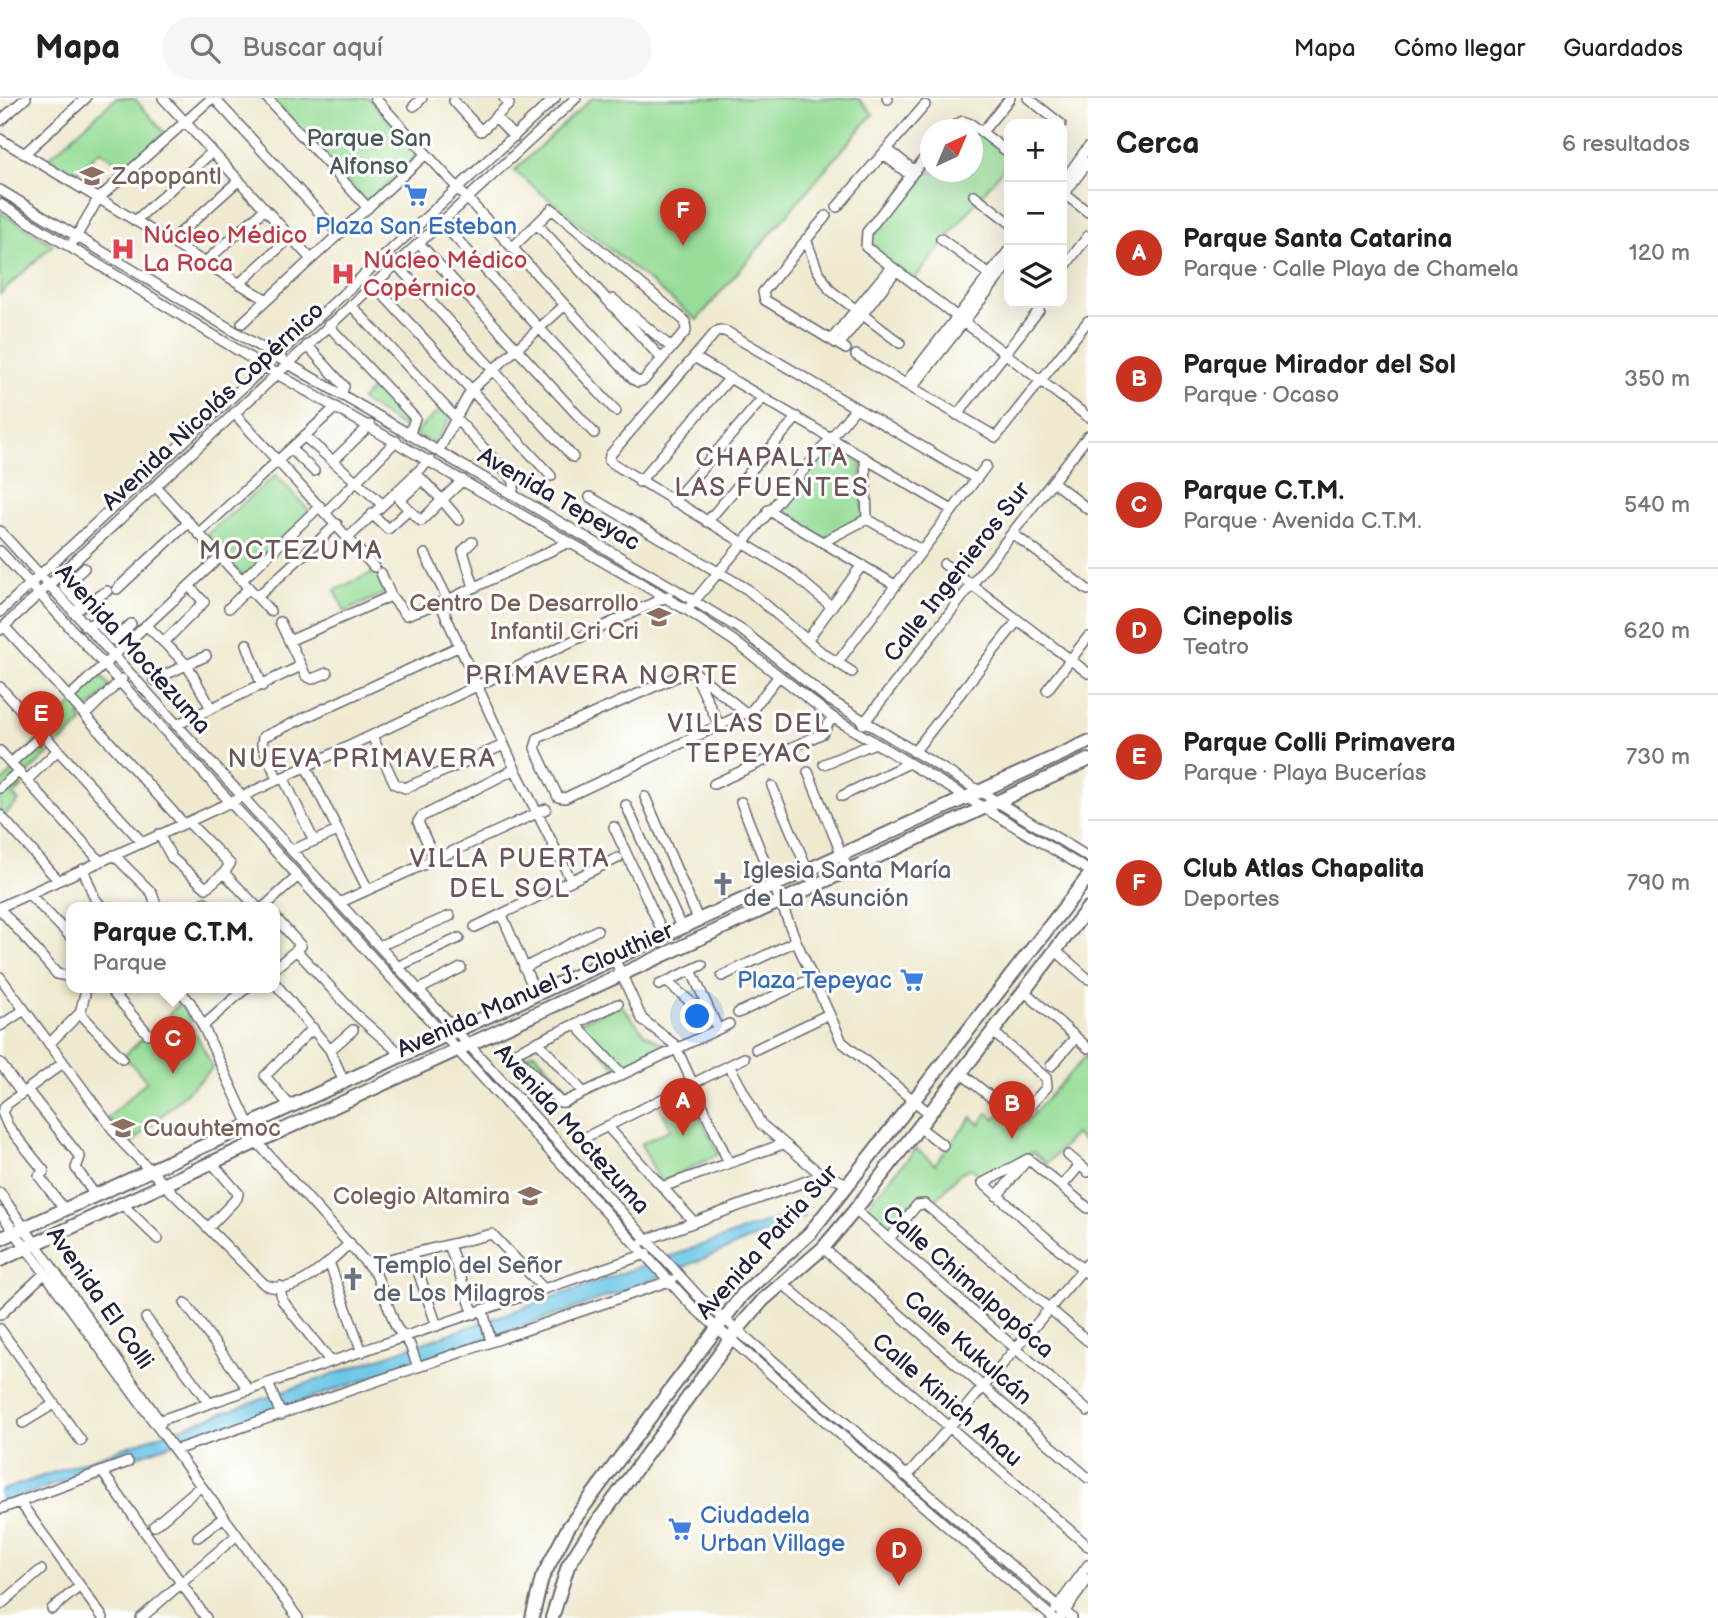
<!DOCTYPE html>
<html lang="es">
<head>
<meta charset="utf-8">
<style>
	:root { --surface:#fff; --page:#f6f6f6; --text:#202124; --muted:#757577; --line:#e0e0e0; --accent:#c8321e }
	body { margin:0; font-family:"Balsamiq Sans",sans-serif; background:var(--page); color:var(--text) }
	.controls { position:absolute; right:21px; top:21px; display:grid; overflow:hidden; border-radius:14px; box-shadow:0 7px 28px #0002 }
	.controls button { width:63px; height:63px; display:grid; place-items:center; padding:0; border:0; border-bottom:2px solid var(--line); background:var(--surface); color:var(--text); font:35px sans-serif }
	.compass { position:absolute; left:920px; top:21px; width:63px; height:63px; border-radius:50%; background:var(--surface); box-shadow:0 7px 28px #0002; rotate:44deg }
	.you { position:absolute; left:698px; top:919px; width:24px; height:24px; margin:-18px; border:5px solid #fff; border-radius:50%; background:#1a73e8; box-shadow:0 0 0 10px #1a73e833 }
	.badge { display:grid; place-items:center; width:46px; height:46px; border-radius:50%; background:var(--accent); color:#fff; font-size:23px; font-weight:700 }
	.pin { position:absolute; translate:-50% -58px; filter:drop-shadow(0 2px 4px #0008) }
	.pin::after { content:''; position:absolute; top:37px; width:24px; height:21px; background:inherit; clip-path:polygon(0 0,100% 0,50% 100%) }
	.popup { position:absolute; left:66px; top:804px; width:214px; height:91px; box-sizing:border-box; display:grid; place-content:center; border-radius:14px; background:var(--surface); filter:drop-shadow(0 2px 5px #0005); font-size:23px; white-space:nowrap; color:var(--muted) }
	.popup b { font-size:26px; color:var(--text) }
	.popup::after { content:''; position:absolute; left:50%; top:100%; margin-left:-14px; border:14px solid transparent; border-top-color:var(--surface) }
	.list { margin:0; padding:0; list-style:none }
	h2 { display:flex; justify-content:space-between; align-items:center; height:91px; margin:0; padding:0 28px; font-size:30px }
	h2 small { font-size:23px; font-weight:400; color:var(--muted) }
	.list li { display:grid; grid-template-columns:46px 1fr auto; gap:21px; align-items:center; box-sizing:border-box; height:126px; padding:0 28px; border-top:2px solid var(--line) }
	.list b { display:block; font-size:26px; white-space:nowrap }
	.list p { margin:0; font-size:23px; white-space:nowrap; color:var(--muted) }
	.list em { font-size:23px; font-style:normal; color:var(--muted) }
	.icon { flex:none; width:38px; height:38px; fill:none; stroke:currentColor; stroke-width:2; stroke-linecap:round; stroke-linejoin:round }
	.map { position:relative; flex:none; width:1088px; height:1520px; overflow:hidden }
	header { display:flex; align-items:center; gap:42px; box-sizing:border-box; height:98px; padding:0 35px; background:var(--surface); border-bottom:2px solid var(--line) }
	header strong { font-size:33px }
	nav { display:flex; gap:38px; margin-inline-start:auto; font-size:24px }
	.search { width:490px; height:63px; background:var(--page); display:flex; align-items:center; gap:18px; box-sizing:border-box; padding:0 24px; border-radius:38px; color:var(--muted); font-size:26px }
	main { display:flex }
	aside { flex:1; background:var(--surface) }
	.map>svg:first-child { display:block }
	.green { fill:#97dd97; stroke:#5c8069; stroke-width:2 }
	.water { fill:#67c4e5; stroke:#447390; stroke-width:2 }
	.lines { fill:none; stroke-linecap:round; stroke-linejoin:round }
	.minor-casing { stroke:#6a686f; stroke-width:12 }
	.major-casing { stroke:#6a686f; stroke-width:16 }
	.minor { stroke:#fff; stroke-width:9 }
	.major { stroke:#fff; stroke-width:12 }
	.labels { text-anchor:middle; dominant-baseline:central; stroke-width:6; stroke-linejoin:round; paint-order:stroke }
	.park-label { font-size:24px; fill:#455a57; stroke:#fff }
	.education-label { font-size:24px; fill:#785e54; stroke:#fff; text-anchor:start }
	.shop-label { font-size:24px; fill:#366cbe; stroke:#fff }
	.health-label { font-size:24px; fill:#be3a42; stroke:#fff; text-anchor:start }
	.street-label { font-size:24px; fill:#22223b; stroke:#fff }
	.worship-label { font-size:24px; fill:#5b616d; stroke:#fff; text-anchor:start }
	.neighbourhood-label { font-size:26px; letter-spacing:2px; fill:#6c5354; stroke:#fff }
</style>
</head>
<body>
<header>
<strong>Mapa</strong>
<div class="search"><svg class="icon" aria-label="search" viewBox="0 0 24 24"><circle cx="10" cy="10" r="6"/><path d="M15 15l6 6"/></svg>Buscar aquí</div>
<nav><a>Mapa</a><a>Cómo llegar</a><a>Guardados</a></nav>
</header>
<main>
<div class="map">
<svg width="1088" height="1520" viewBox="0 0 1088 1520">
	<rect width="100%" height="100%" fill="#fff"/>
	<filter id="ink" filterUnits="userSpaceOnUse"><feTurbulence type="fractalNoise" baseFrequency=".0143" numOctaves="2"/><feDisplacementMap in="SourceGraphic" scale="14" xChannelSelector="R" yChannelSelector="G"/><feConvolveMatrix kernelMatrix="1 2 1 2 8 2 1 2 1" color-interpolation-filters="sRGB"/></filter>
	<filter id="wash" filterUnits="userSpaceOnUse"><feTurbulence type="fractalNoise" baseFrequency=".00686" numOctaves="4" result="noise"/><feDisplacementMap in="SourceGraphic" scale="28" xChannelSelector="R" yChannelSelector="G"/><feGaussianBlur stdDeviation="1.57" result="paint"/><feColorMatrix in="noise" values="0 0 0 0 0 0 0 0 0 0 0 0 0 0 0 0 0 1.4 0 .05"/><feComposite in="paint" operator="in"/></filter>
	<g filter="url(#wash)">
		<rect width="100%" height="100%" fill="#efe9cf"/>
		<path class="green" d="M116 0H134L165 35 125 69 100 53 69 80 44 64Z
			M271 0H369L422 56 367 105Z
			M592 0H858L873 16 697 222 514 73Z
			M963 25C977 30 1005 49 1009 63L914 182 872 154 865 141 930 56V74H972V32L952 31Z
			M0 114 53 147 0 196Z
			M376 287 408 318 409 326 402 329 361 302Z
			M441 311 450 320 434 347 414 335Z
			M831 344 861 361 863 418 822 442 772 412Z
			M276 377 312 416 244 480 205 438Z
			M378 472 387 494 345 514 335 492Z
			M99 575 111 589 79 619 83 624 19 683 22 689 13 697 19 703 3 718 0 714V686L18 669 14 664 47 634 50 637 58 630 53 625 75 604 72 600Z
			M181 905 213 970 130 1047 108 1020 147 983 124 958Z
			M621 907 645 936 674 952 622 976 575 926Z
			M534 954 575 998 560 1004 518 961Z
			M1088 956V1047L1075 1036 1047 1066 1033 1054 981 1078 971 1070 960 1075 934 1104 923 1096 889 1134 863 1112 916 1051 935 1066 972 1019 980 1026 988 1015 995 1021 1000 1016 1019 1031Z
			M688 995 719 1056 661 1085 641 1046 671 1031 660 1009Z"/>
		<path class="water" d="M802 1112 804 1119C742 1144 680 1172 617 1195 413 1269 204 1332 0 1406V1393Z"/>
	</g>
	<g filter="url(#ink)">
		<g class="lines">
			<g class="minor-casing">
				<path id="minor" d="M163 0 311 161
					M214 0 339 136
					M267 0 368 110
					M375 0 632 280 638 284 644 282 686 233 685 223 552 111 512 150
					M887 0 888 1
					M1028 0 1061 26
					M454 3 481 33 509 6 504 0
					M414 8 422 0
					M496 19 514 39
					M0 23 26 0
					M947 32 963 23 971 26 1009 55
					M982 34 1010 0
					M0 41 267 202
					M887 51 915 73
					M930 53 867 134 866 149 1088 319
					M24 56 86 0
					M883 56 911 78
					M1062 85 1088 49
					M0 92 287 265 678 493 743 533 828 601 1088 759
					M1062 94 1088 114
					M974 97 1009 124
					M1062 99 1088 64
					M0 106 265 269 687 512 734 543 832 619 1088 772
					M837 109 925 7
					M826 118 763 194 765 202 846 251
					M135 123 212 54
					M441 124 616 313
					M537 126 662 261
					M806 141 817 171 830 192 900 245
					M941 141 990 177
					M73 144 98 101 212 0
					M170 144 239 82
					M419 145 594 335
					M204 165 265 111
					M396 166 573 359
					M1063 171 1088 138
					M239 186 291 139
					M373 186 551 378
					M613 201 672 250
					M351 207 515 384 512 395
					M242 225 426 56
					M328 227 415 320 410 335
					M831 242 890 170
					M307 247 344 288 342 295
					M839 247 895 174
					M856 257 996 339 1088 223
					M694 259 952 412
					M905 286 1009 152
					M912 290 1009 166
					M234 315 374 469
					M957 317 1039 212
					M304 338 382 406
					M291 351 314 373
					M439 352 471 292 565 207
					M333 363 370 327
					M639 384 730 280
					M1053 384 1088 411
					M155 388 270 513
					M590 399 747 491 821 554 852 574
					M673 404 763 300
					M409 412 400 402 422 382
					M768 412 895 487
					M326 414 396 343
					M372 416 388 431 409 412 421 423 442 402 416 375
					M867 421 921 452
					M459 422 442 402 463 382
					M707 424 797 319
					M0 433 700 1200 1072 1520
					M199 435 336 309
					M1012 435 1088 492
					M349 439 430 362
					M472 444 463 453 474 489
					M823 444 867 421 865 360
					M0 453 692 1208 1053 1520
					M425 456 448 502
					M944 466 1088 575
					M381 475 391 498 406 517 448 502 569 444
					M242 482 320 408
					M117 491 189 424
					M257 499 337 426
					M440 505 515 671 571 782
					M691 507 856 310
					M82 508 107 493
					M831 508 791 474 609 363 610 357 715 235 720 232 727 234 975 380
					M229 510 249 490
					M0 514 555 0
					M74 515 82 508 64 489 84 470
					M280 524 306 578 312 581 327 575
					M146 527 187 567 211 610
					M4 528 184 726
					M85 528 97 524 113 542 131 526
					M0 532 576 0
					M808 541 862 467
					M289 543 391 498
					M164 544 204 504 189 488
					M247 546 262 588
					M837 565 986 368
					M692 572 538 640 535 650 558 699 565 700 752 612 778 579
					M692 572 746 615
					M695 576 719 627
					M154 582 206 558
					M0 589 142 744
					M1047 592 1088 539
					M69 599 220 459
					M85 617 122 581
					M863 626 1088 338
					M176 627 301 568
					M372 638 395 686 405 690 504 647
					M0 653 100 763
					M914 654 1018 522
					M11 665 43 636
					M824 666 875 645
					M306 669 368 792
					M808 674 848 772
					M283 679 314 743
					M27 682 58 652
					M278 682 262 646 263 639 460 548
					M714 686 823 635 832 619
					M772 688 814 787
					M0 690 19 673
					M842 698 909 665
					M645 699 698 821
					M741 704 796 843 842 944 929 1015
					M626 707 681 829
					M0 717 58 782
					M614 729 664 837
					M159 736 172 760 206 790 224 775 230 766 188 724
					M292 752 338 733
					M114 757 152 795 157 810
					M435 762 418 724 421 719 515 671
					M83 771 95 801 103 810
					M224 775 258 810
					M29 796 72 840
					M339 805 546 711
					M0 809 188 724 668 498
					M199 810 205 804 210 810
					M263 810 298 778
					M0 811 57 876 67 878 72 884
					M502 817 536 896
					M274 818 301 848 274 871
					M475 829 618 760
					M379 848 450 818
					M296 852 356 917 402 957
					M1055 852 1088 881
					M614 860 642 921 675 947 729 1065
					M397 869 459 840
					M524 870 597 832
					M691 872 718 931
					M722 878 796 843
					M0 879 123 1045 264 1186C294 1202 330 1163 350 1145
					M274 884 330 952 344 984
					M667 884 711 921
					M659 887 702 867
					M109 890 148 936
					M177 890 190 904 203 928 257 1044 376 1176 396 1229 410 1247 418 1269
					M418 892 461 870
					M1024 893 1088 950
					M80 915 122 960
					M80 915 85 896
					M738 915 813 880
					M575 926 622 976
					M0 928 24 912
					M203 928 246 890
					M538 944 583 994
					M49 946 80 915
					M756 951 829 916
					M330 952 353 932
					M513 955 560 1004H564L729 926
					M505 959 618 906
					M0 965 22 995
					M63 965 6 1007 2 1014 8 1028 44 1073 39 1078 64 1111
					M1051 968 1076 939
					M730 969 761 1026 818 1074 848 1086
					M961 975 1018 1021 1047 989 1046 980 993 934
					M27 992 80 1059 76 1070 95 1097
					M290 1008 265 978 313 930
					M607 1028 694 1124
					M919 1029 943 1047
					M584 1040 744 960
					M1068 1057 1088 1074
					M1028 1061 983 1085 1088 1176
					M1028 1061 1088 1110
					M1062 1088 1080 1067
					M662 1089 783 1046
					M0 1095 161 1325
					M997 1098 1027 1062
					M123 1107 158 1141
					M855 1112 1088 1313
					M0 1114 298 1520
					M208 1130 237 1100 238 1095 212 1065
					M889 1141 917 1107 925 1106 1088 1243
					M643 1143 823 1077
					M449 1147 474 1216
					M823 1150 1088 1380
					M412 1156 437 1228
					M329 1164 362 1254
					M369 1166 492 1136 544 1191
					M782 1185 1088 1448
					M280 1188 282 1202 331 1264
					M185 1205 249 1292
					M483 1213 491 1244
					M0 1217 45 1175
					M146 1220 209 1305
					M0 1231 81 1343
					M268 1285 281 1317
					M155 1324 646 1156
					M23 1325 54 1306
					M175 1352 672 1182
					M103 1375 206 1520
					M904 1377 912 1373 1088 1165
					M20 1404 103 1520
					M0 1411 128 1364
					M154 1428 201 1388
					M198 1439 224 1419
					M0 1507 41 1472
					M52 1511 80 1488
					M1056 1511 1088 1467
					M141 1520 237 1437
					M1060 1520 1088 1481"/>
			</g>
			<g class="major-casing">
				<path id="major" d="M0 1141 1088 644
					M0 1162 1088 662
					M532 1520 542 1480 568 1430 662 1303 743 1196 810 1135 1088 779
					M552 1520 568 1468 585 1441 737 1232 763 1202 823 1150 855 1112 1088 810"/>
			</g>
			<use href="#minor" class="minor"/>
			<use href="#major" class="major"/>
		</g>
	</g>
	<defs>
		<g id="school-bare" transform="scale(1.89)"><path d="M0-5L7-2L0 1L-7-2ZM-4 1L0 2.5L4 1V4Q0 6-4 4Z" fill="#8d6e63" stroke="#fff" stroke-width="2.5" paint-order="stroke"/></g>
		<g id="supermarket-bare" transform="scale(1.89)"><path d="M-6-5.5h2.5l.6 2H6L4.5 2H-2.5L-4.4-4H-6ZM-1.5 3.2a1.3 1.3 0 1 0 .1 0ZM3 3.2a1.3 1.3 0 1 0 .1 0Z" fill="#3f7fe0" stroke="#fff" stroke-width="2.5" paint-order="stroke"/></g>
		<g id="hospital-bare" transform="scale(1.89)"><path d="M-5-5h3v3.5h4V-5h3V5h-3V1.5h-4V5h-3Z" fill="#e0444e" stroke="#fff" stroke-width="2.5" paint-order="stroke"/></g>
		<g id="church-bare" transform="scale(1.89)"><path d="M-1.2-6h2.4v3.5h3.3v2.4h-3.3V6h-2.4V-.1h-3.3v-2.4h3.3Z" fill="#6b7280" stroke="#fff" stroke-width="2.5" paint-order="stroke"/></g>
	</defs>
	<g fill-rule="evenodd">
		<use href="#school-bare" x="92" y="78"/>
		<use href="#supermarket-bare" x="416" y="97"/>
		<use href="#hospital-bare" x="123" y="151"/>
		<use href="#hospital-bare" x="343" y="176"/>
		<use href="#school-bare" x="659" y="519"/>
		<use href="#church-bare" x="723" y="786"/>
		<use href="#supermarket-bare" x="912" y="882"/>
		<use href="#school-bare" x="123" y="1030"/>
		<use href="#school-bare" x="530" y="1098"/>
		<use href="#church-bare" x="353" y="1181"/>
		<use href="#supermarket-bare" x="680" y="1431"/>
	</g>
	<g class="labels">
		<g class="park-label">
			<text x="369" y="40">Parque San<tspan x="369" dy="28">Alfonso</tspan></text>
		</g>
		<g class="education-label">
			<text x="112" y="78">Zapopantl</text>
			<text x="639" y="505" text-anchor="end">Centro De Desarrollo<tspan x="639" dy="28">Infantil Cri Cri</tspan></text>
			<text x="143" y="1030">Cuauhtemoc</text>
			<text x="510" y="1098" text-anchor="end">Colegio Altamira</text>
		</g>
		<g class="shop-label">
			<text x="416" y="128">Plaza San Esteban</text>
			<text x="892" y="882" text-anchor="end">Plaza Tepeyac</text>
			<text x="700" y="1417" text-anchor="start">Ciudadela<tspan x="700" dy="28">Urban Village</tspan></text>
		</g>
		<g class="health-label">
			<text x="143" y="137">Núcleo Médico<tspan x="143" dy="28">La Roca</tspan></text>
			<text x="363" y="162">Núcleo Médico<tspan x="363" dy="28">Copérnico</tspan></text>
		</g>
		<g class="street-label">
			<text transform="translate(213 308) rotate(-43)">Avenida Nicolás Copérnico</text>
			<text transform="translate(559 401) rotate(30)">Avenida Tepeyac</text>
			<text transform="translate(957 474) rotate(-52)">Calle Ingenieros Sur</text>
			<text transform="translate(133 551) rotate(48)">Avenida Moctezuma</text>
			<text transform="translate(535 892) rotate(-24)">Avenida Manuel J. Clouthier</text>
			<text transform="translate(572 1031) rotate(48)">Avenida Moctezuma</text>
			<text transform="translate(767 1144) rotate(-48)">Avenida Patria Sur</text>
			<text transform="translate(968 1184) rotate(41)">Calle Chimalpopóca</text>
			<text transform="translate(100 1200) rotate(55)">Avenida El Colli</text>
			<text transform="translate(968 1250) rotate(41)">Calle Kukulcán</text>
			<text transform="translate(947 1302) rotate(41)">Calle Kinich Ahau</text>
		</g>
		<g class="worship-label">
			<text x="743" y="772">Iglesia Santa María<tspan x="743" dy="28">de La Asunción</tspan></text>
			<text x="373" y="1167">Templo del Señor<tspan x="373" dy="28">de Los Milagros</tspan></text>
		</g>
		<g class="neighbourhood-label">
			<text x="772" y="360">CHAPALITA<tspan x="772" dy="30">LAS FUENTES</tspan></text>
			<text x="291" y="453">MOCTEZUMA</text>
			<text x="602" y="578">PRIMAVERA NORTE</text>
			<text x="749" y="626">VILLAS DEL<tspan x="749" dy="30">TEPEYAC</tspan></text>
			<text x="362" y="661">NUEVA PRIMAVERA</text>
			<text x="510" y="761">VILLA PUERTA<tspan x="510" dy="30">DEL SOL</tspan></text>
		</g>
	</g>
</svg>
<div class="controls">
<button>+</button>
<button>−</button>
<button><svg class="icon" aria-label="layers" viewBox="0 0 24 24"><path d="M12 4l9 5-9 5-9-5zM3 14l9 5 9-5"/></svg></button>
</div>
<svg class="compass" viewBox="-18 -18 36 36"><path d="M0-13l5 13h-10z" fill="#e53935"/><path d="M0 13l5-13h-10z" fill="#757577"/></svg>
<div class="you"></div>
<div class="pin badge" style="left:683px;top:1038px">A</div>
<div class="pin badge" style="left:1012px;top:1041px">B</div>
<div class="pin badge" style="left:173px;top:976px">C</div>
<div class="popup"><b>Parque C.T.M.</b>Parque</div>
<div class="pin badge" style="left:899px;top:1488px">D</div>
<div class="pin badge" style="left:41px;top:651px">E</div>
<div class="pin badge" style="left:683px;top:148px">F</div>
</div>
<aside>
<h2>Cerca<small>6 resultados</small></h2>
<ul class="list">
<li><span class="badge">A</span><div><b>Parque Santa Catarina</b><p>Parque · Calle Playa de Chamela</p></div><em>120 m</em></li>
<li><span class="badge">B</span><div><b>Parque Mirador del Sol</b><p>Parque · Ocaso</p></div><em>350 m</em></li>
<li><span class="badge">C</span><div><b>Parque C.T.M.</b><p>Parque · Avenida C.T.M.</p></div><em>540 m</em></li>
<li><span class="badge">D</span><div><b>Cinepolis</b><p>Teatro</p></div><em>620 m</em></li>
<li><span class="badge">E</span><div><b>Parque Colli Primavera</b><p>Parque · Playa Bucerías</p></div><em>730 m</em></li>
<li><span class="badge">F</span><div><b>Club Atlas Chapalita</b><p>Deportes</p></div><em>790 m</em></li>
</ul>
</aside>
</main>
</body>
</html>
